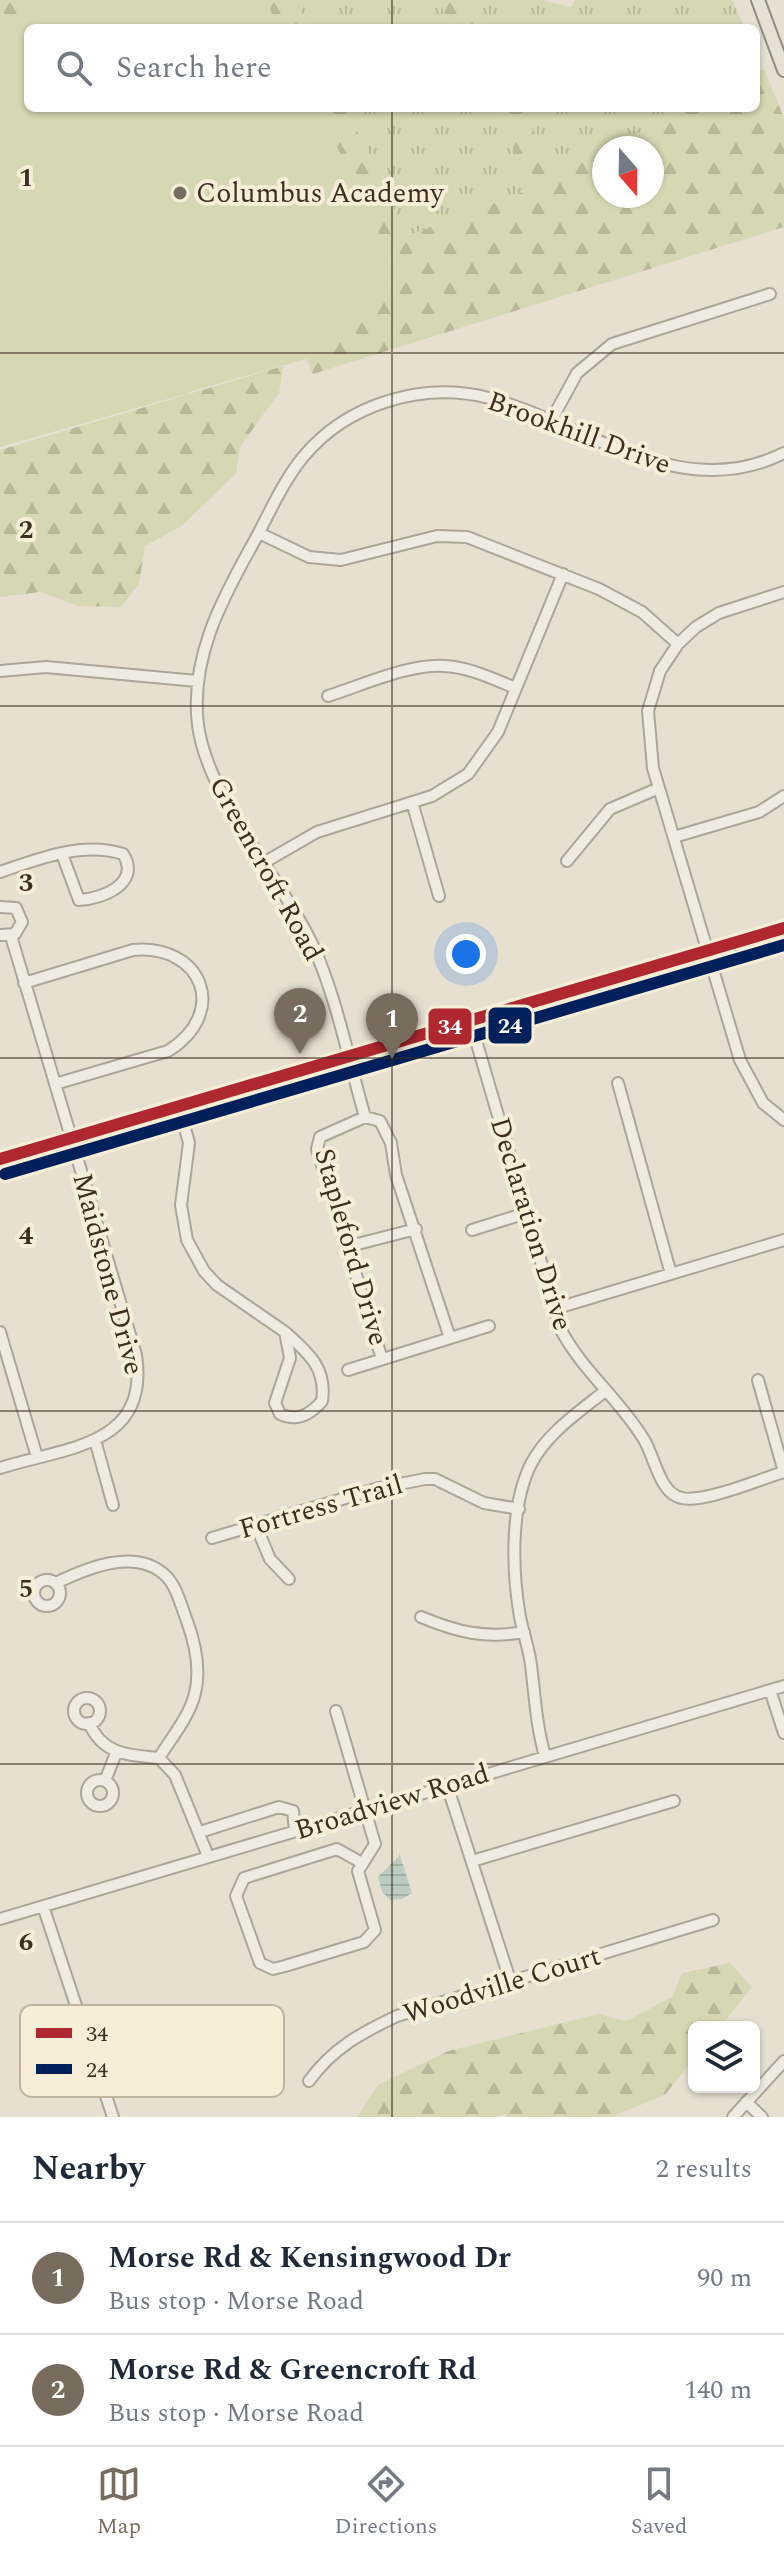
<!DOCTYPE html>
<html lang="en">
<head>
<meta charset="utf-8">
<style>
	:root { --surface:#fff; --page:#f2f2f3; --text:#1f2937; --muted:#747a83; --line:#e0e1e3; --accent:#786c5e }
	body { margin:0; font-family:Spectral,serif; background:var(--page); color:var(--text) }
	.controls { position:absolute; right:24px; bottom:24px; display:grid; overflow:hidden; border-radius:12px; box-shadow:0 2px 6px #0004 }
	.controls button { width:72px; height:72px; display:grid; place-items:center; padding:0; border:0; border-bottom:2px solid var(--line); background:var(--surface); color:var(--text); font:40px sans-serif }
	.compass { position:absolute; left:592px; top:136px; width:72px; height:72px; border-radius:50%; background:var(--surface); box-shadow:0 2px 6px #0004; rotate:160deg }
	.you { position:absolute; left:466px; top:954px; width:28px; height:28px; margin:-20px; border:6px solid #fff; border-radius:50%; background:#1a73e8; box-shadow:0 0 0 12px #1a73e833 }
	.badge { display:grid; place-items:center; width:52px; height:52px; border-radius:50%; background:var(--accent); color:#fff; font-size:26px; font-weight:700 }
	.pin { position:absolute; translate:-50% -66px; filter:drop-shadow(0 2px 4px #0008) }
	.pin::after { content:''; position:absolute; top:42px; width:28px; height:24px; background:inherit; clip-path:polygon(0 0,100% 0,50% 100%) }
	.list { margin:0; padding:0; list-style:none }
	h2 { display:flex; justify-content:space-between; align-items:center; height:104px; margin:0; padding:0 32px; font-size:34px }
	h2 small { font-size:26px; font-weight:400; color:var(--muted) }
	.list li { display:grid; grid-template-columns:52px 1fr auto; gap:24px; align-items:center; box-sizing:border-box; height:112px; padding:0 32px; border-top:2px solid var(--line) }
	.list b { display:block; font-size:30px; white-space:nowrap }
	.list p { margin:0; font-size:26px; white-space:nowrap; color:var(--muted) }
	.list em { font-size:26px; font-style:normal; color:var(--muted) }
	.icon { flex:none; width:44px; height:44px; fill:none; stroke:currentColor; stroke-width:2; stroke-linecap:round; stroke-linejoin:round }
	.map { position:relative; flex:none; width:784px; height:2117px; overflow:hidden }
	.search { position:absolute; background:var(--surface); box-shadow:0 2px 6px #0004; left:24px; right:24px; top:24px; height:88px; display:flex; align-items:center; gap:20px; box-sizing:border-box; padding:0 28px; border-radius:12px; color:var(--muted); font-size:30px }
	.sheet { height:328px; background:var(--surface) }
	nav { display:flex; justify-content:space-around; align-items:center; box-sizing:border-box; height:112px; border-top:2px solid var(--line); background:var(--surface); font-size:22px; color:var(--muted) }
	nav a { display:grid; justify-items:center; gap:4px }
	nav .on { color:var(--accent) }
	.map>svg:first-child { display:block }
	.grass { fill:url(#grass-tufts) }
	.forest { fill:url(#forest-firs) }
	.park { fill:#d6d7b3 }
	.water { fill:url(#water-rules) }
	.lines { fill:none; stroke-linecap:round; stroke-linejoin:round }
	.minor-casing { stroke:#ada599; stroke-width:14 }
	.major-casing { stroke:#928b80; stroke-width:16 }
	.minor { stroke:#efebe3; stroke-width:10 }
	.major { stroke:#e6e1d4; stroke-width:12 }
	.bus-1-casing { stroke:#f7eed8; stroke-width:18 }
	.bus-2-casing { stroke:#f7eed8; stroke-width:18 }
	.bus-1 { stroke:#af272f; stroke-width:12 }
	.bus-2 { stroke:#00205b; stroke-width:12 }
	.grid { fill:none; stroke:#3d2e20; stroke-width:2; stroke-opacity:0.55 }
	.poi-dot { fill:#786c5e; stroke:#f7eed8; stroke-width:3 }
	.labels { text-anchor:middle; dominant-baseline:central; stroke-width:8; stroke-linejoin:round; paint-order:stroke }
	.poi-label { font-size:28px; fill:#3d2e20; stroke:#f7eed8; text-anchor:start }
	.street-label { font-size:28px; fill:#3d2e20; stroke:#f7eed8 }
	.key { fill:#f7eed8; stroke:#bfb4a1; stroke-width:2 }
	.key-label { font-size:22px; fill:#3d2e20 }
	.grid-label { font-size:26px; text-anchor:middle; font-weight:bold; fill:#3d2e20; stroke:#f7eed8; stroke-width:8; stroke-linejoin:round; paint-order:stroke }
	.line-badge { stroke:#f7eed8; stroke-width:3 }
	.badge-label { font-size:22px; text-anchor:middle; font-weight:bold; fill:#fff }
</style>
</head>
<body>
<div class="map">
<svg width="784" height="2117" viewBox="0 0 784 2117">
	<defs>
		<pattern id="grass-tufts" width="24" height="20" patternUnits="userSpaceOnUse" patternTransform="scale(2)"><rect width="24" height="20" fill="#d6d7b3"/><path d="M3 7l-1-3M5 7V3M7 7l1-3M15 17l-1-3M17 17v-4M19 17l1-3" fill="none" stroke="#b9b99a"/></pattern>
		<pattern id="forest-firs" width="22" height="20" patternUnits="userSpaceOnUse" patternTransform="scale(2)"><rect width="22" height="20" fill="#d6d7b3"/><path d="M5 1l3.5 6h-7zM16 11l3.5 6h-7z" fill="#b9b99a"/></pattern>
		<pattern id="water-rules" width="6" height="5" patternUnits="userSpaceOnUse" patternTransform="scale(2)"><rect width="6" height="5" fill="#bcccc2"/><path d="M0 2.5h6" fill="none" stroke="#a2b0a6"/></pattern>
	</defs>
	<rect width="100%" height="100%" fill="#e7e0d1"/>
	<path class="grass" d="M295 0H438L452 28H308Z
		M470 0H542L571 7 575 0H732L745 28H483Z
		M346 108H493L533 188 407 236Z
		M522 108H688L555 176Z"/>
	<path class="forest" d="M0 0H43L0 56Z
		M265 0H295L308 28H279Z
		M438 0H470L483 28H452Z
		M764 69 784 118V227L313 374 306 359 400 277 318 108H346L407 236 533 188 493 108H522L555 175 604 151V196H652V148H609L688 108H756V73Z
		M283 366 279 393 240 447 236 474 182 526 145 546 139 584 121 607 78 606 40 592 0 597V450Z
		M730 1963 752 1987 720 2027H694V2059L665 2095 611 2117H507L506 2114 494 2117H357L378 2085 448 2051 598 2014 626 2021 672 1997 682 1973Z"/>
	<path class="park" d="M43 0H265L279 28H28V108H318L400 277 306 359 189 392 185 397 182 395 0 447V56Z"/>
	<path class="water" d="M400 1855 412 1893 402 1899 390 1900 382 1892 378 1877Z"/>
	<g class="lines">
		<g class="minor-casing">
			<path id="minor" d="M552 419 577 373 612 344 770 294
				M259 533 309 557 341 560 437 536 467 537 599 589 642 612 678 644
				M784 592 719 613 696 627 678 644 660 671 648 711 653 768 740 1060 763 1103 784 1120
				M0 671 46 667 197 681
				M328 696C363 685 407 664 444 666 469 667 493 679 516 688
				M412 802 439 896
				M674 837 759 812 784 796
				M567 861 610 809 659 788
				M265 862 317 832 432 796 468 774 498 732 563 574
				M0 872C39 859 82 841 123 854 142 884 101 899 79 900L62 854
				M0 907 16 908 22 922 15 934 0 935
				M24 983 133 950C202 944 230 1012 168 1051L55 1084
				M470 1020 561 1330C582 1370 619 1399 643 1438 655 1456 659 1494 682 1498 705 1503 760 1479 784 1472
				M618 1083 671 1274
				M179 1106 189 1143 181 1205 187 1240 204 1271 217 1285 285 1332 290 1358 275 1403 280 1414C297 1422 310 1415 322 1401 327 1367 307 1352 285 1332
				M365 1117C349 1062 338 1003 315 950 283 879 208 800 198 725 190 660 220 603 250 549 267 519 281 484 303 457 347 404 422 381 489 398 586 424 681 505 784 453
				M365 1117 320 1137 317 1149 382 1359
				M365 1117 380 1121 391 1143 396 1175 450 1338
				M472 1230 526 1213
				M346 1247 416 1229
				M554 1309 784 1240
				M0 1332 37 1457
				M348 1370 489 1326
				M758 1380 784 1472
				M95 1440 113 1505
				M0 1468C67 1447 150 1446 136 1355L11 936
				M256 1526 270 1559 289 1579
				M212 1538 379 1488 425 1479H435L484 1503 519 1509
				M34 1593a13 13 0 1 1 26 0a13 13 0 1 1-26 0Z
				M56 1583C87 1568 136 1547 166 1576 177 1587 181 1606 187 1621 195 1643 201 1669 195 1693 190 1716 171 1738 159 1758
				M421 1617C457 1632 485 1639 524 1632
				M770 1690 784 1733
				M74 1711a13 13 0 1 1 26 0a13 13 0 1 1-26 0Z
				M336 1711 375 1844 358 1871 375 1930 364 1942 285 1966 273 1969 260 1963 236 1896 244 1878 337 1849 362 1863
				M89 1723C103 1755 128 1755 159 1758L175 1775 208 1856
				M545 1756C536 1725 535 1696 531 1665 529 1648 523 1633 520 1617 512 1571 510 1506 531 1464 547 1433 579 1412 605 1391
				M87 1793a13 13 0 1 1 26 0a13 13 0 1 1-26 0Z
				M105 1781 116 1753
				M447 1785 510 1980
				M200 1832 279 1807 293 1811 295 1831
				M472 1861 674 1801
				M43 1906 113 2117
				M0 1919 784 1686
				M309 2081C333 2048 361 2033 397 2016L713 1920
				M746 2102 762 2117
				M733 2117 784 2061"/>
		</g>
		<g class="major-casing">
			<path id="major" d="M758 0 784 70
				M0 1159 784 928"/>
		</g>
		<use href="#minor" class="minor"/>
		<use href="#major" class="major"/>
		<g class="bus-1-casing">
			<path id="bus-1" d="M0 1159 784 928"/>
		</g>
		<g class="bus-2-casing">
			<path id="bus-2" d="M5 1174 784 945"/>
		</g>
		<use href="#bus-1" class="bus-1"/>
		<use href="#bus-2" class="bus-2"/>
	</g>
	<path class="grid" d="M392 0V28M392 108V2117M0 353H784M0 706H784M0 1058H784M0 1411H784M0 1764H784"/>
	<circle class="poi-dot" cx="180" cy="193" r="8"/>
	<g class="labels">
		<g class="poi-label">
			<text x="196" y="193">Columbus Academy</text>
		</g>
		<g class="street-label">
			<text transform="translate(579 433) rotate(20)">Brookhill Drive</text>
			<text transform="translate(266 869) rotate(61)">Greencroft Road</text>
			<text transform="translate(531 1224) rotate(73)">Declaration Drive</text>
			<text transform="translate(351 1247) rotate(74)">Stapleford Drive</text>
			<text transform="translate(108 1274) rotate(75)">Maidstone Drive</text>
			<text transform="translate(321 1507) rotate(-16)">Fortress Trail</text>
			<text transform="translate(392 1802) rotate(-17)">Broadview Road</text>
			<text transform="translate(502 1985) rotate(-17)">Woodville Court</text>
		</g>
	</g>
	<rect x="20" y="2005" width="264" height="92" rx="12" class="key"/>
	<rect x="36" y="2028" width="36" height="10" fill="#af272f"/>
	<rect x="36" y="2064" width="36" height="10" fill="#00205b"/>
	<g class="key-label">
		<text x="86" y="2041">34</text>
		<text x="86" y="2077">24</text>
	</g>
	<g class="grid-label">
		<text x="26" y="186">1</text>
		<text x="26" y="538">2</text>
		<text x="26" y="891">3</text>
		<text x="26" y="1244">4</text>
		<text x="26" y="1597">5</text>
		<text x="26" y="1950">6</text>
	</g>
	<g class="line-badge">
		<rect x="487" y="1006" width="46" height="39" rx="8" fill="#00205b"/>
		<rect x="427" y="1007" width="46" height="39" rx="8" fill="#af272f"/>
	</g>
	<g class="badge-label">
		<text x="510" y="1033">24</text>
		<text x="450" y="1034">34</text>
	</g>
</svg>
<div class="controls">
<button><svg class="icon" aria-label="layers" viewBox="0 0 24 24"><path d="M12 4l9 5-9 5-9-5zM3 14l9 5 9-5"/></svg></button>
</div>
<svg class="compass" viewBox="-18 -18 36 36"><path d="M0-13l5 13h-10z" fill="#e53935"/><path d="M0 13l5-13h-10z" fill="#747a83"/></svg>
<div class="you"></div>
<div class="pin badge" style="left:392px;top:1059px">1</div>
<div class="pin badge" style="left:300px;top:1054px">2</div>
<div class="search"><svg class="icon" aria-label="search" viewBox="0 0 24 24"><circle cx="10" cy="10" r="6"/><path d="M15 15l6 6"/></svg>Search here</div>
</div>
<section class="sheet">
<h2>Nearby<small>2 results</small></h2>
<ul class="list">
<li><span class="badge">1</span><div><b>Morse Rd &amp; Kensingwood Dr</b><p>Bus stop · Morse Road</p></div><em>90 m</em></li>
<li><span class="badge">2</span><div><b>Morse Rd &amp; Greencroft Rd</b><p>Bus stop · Morse Road</p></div><em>140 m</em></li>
</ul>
</section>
<nav>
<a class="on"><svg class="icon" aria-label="map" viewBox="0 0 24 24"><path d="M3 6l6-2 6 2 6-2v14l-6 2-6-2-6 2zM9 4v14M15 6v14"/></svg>Map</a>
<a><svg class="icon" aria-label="directions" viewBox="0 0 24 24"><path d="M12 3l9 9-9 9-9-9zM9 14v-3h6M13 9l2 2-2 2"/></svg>Directions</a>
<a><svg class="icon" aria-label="saved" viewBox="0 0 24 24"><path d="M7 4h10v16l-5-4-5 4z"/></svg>Saved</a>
</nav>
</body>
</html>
